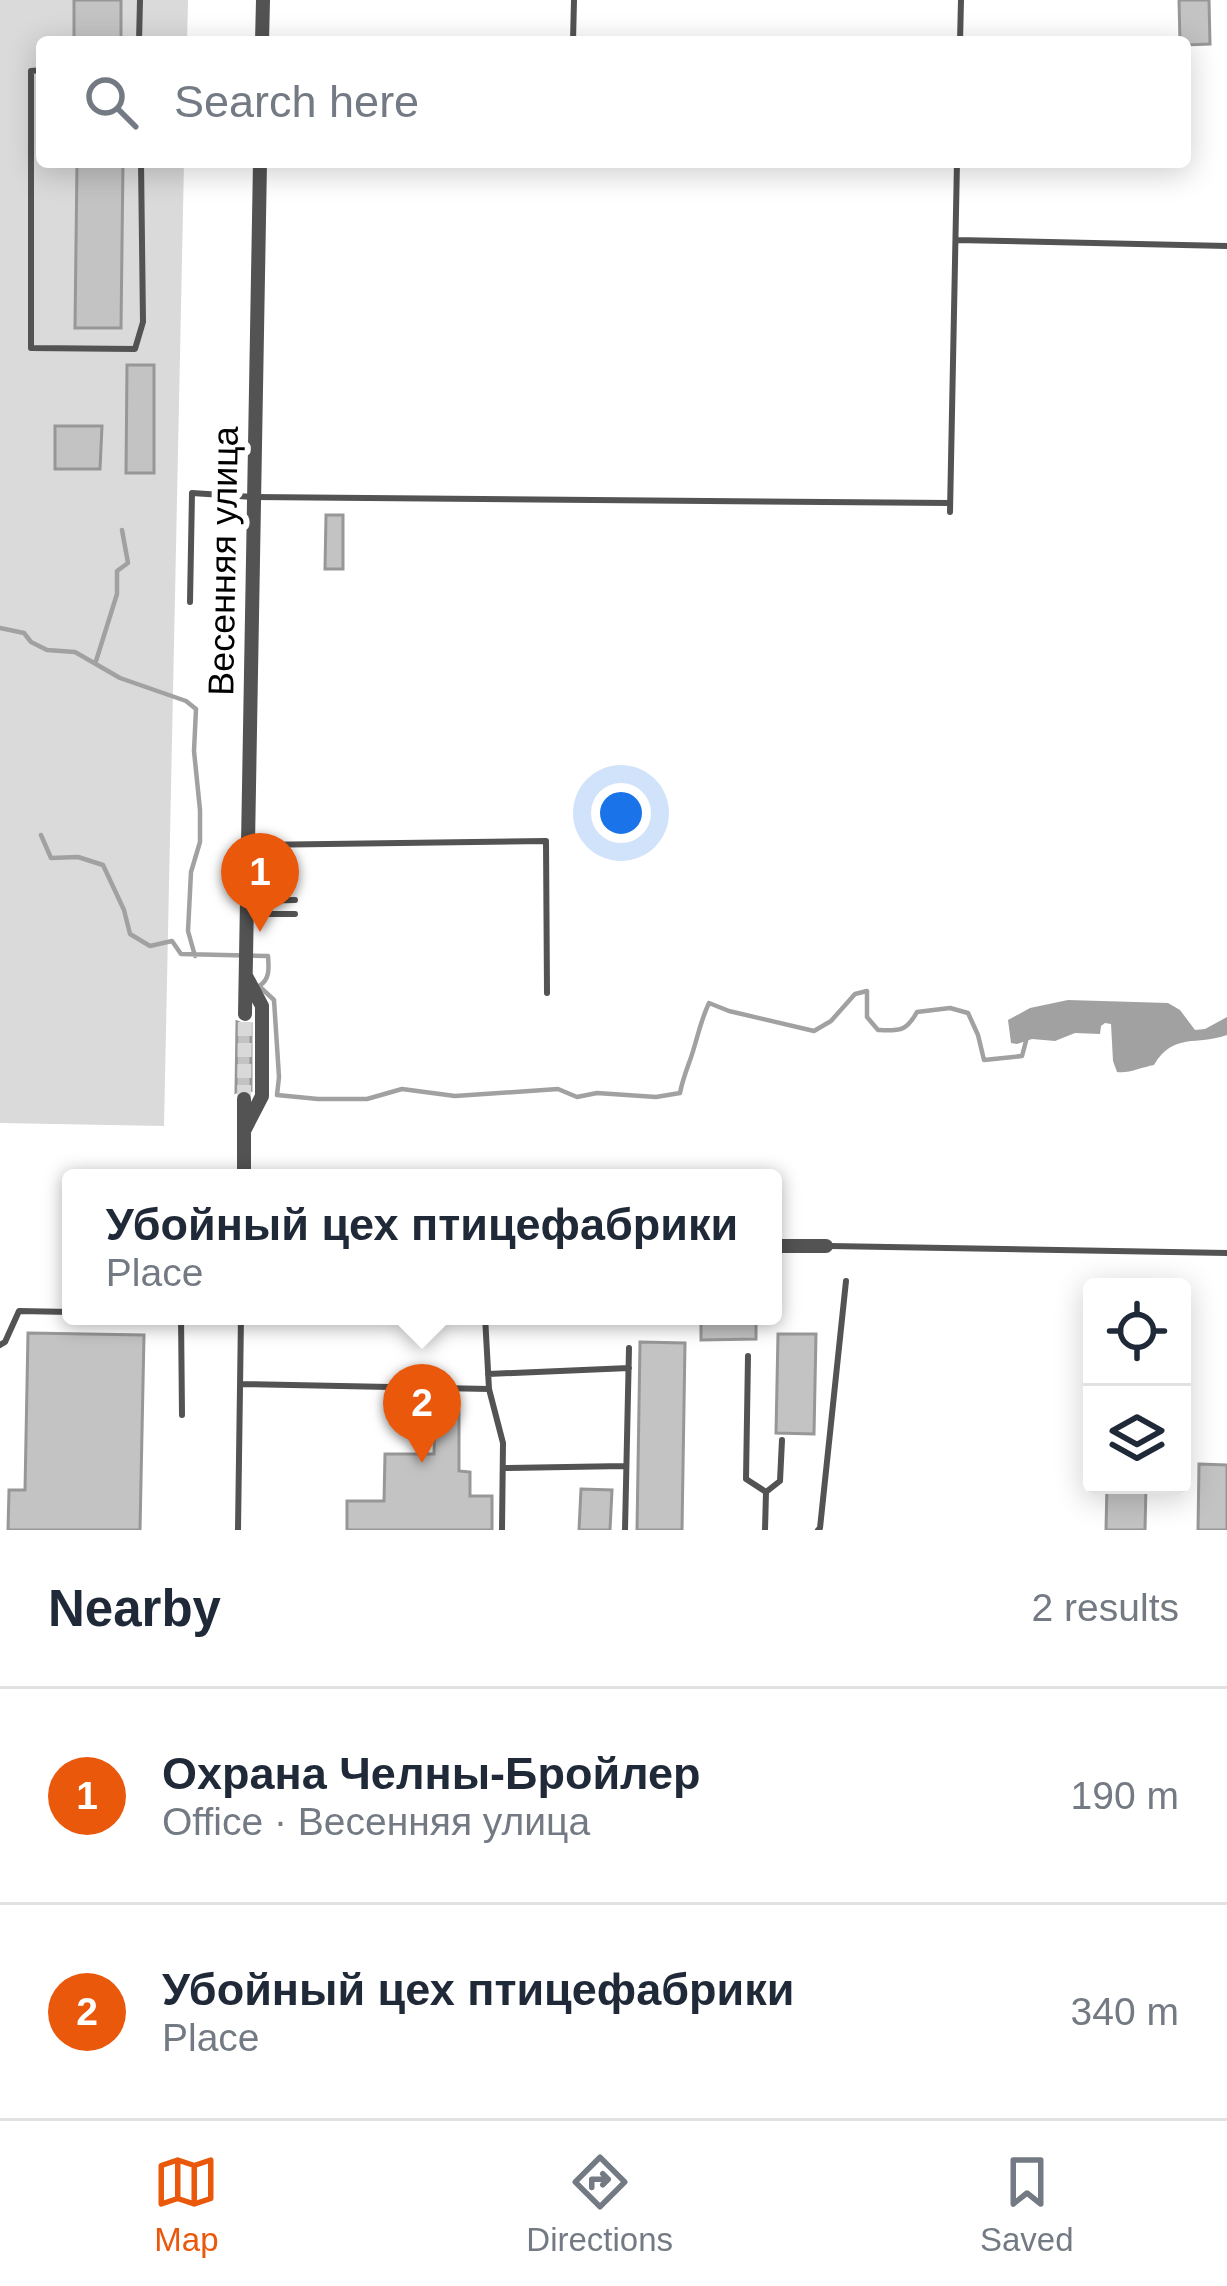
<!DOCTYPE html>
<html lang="en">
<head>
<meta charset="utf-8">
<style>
	:root { --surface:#fff; --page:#f6f6f7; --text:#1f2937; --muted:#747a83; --line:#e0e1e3; --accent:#ea580c }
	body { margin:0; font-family:Helvetica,sans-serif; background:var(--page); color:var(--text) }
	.controls { position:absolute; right:36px; bottom:36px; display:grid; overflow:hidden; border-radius:12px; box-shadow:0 6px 30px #0003 }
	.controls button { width:108px; height:108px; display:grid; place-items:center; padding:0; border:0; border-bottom:3px solid var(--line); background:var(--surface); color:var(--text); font:60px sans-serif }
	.you { position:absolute; left:621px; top:813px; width:42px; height:42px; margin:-30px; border:9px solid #fff; border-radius:50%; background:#1a73e8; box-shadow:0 0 0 18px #1a73e833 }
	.badge { display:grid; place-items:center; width:78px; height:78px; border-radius:50%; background:var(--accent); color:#fff; font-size:39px; font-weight:700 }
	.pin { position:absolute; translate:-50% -99px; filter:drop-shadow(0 3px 6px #0008) }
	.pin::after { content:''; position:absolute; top:63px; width:42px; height:36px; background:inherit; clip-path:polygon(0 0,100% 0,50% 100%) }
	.popup { position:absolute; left:62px; top:1169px; width:720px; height:156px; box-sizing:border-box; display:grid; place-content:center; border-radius:12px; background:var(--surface); filter:drop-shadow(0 3px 9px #0005); font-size:39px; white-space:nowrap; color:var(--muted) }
	.popup b { font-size:45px; color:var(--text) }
	.popup::after { content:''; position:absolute; left:50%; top:100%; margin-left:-24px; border:24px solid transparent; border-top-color:var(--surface) }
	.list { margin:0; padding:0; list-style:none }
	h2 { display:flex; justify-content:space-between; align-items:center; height:156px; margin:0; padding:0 48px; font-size:51px }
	h2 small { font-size:39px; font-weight:400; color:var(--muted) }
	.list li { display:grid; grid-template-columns:78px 1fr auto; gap:36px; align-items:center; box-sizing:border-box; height:216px; padding:0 48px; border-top:3px solid var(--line) }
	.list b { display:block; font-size:45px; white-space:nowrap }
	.list p { margin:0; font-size:39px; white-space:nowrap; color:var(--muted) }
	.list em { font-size:39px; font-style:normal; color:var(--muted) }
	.icon { flex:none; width:66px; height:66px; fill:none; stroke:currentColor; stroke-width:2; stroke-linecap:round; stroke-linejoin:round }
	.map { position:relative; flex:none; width:1227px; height:1530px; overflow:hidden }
	.search { position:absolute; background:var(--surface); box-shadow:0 6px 30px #0003; left:36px; right:36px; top:36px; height:132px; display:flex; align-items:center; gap:30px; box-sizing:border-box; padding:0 42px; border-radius:12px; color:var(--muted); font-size:45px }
	.sheet { height:588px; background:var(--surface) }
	nav { display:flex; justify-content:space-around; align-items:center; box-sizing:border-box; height:168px; border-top:3px solid var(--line); background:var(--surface); font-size:33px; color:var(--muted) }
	nav a { display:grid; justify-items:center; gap:6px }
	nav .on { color:var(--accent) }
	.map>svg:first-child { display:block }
	.green { fill:#dadada }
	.water { fill:#a1a1a1 }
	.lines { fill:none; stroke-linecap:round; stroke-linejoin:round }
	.stream { stroke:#a1a1a1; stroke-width:4.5 }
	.building { fill:#c3c3c3; stroke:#979797; stroke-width:3 }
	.street-tunnel { stroke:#d9d9d9; stroke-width:14; stroke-dasharray:14 7; stroke-linecap:butt }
	.lane { stroke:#535353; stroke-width:6 }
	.street { stroke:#535353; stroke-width:14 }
	.labels { text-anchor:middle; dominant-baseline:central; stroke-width:12; stroke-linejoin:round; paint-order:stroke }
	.street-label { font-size:36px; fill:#000; stroke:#fff }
</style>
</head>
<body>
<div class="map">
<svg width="1227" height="1530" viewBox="0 0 1227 1530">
	<rect width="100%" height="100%" fill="#fff"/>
	<path class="green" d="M0 0H188L187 42H42V162H184L164 1126 0 1123Z"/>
	<path class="water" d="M1068 1000 1168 1003 1180 1010 1195 1030 1205 1029 1227 1017V1035C1197 1046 1173 1032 1154 1065 1142 1067 1128 1074 1117 1072L1113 1061 1111 1024 1105 1023 1101 1026 1100 1034 1075 1033 1055 1041 1032 1039 1017 1044 1011 1043 1008 1020 1030 1008Z"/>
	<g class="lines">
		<path class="stream" d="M0 628 24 633 31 642 47 650 75 652 120 678 186 701 196 709 194 751 200 810V842L191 872 188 931 195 956
			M96 661 117 594V571L128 563 122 530
			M41 835 51 858 78 857 103 865 124 910 130 934 150 946 172 941 181 954 268 956C269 968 270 980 259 986L274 1000 279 1077 277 1095 318 1099H367L402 1089 455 1096 558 1089 577 1097 597 1093 656 1097 680 1093C682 1082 685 1074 689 1063 697 1042 699 1024 709 1003L729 1011 814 1031 831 1021 855 994 867 991V1017L878 1030C899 1031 906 1032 917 1012L950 1008 968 1013 978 1035 984 1060 1022 1056 1026 1041"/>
	</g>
	<path class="building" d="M74 0H121V42H74Z
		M1179 0H1209L1210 44 1185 45V42H1180Z
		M77 162H123L121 328H75Z
		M127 365H154V473H126Z
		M55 426H102L100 469H55Z
		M326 515H343V569H325Z
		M237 1022 244 1025 251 1024V1090L243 1088 236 1092Z
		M701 1316H756V1339L701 1340Z
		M28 1333 144 1335 140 1530H8L9 1490H25Z
		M778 1334H816L814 1434 776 1433Z
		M640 1342 685 1343 682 1530H637Z
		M435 1412H459V1471L470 1472V1496H492V1530H347V1501H384L385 1454H434Z
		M1199 1464 1227 1465V1530H1198Z
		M1107 1485H1146L1145 1530H1106Z
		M581 1489 612 1490 610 1530H579Z"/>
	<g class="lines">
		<path class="street-tunnel" d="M244 1099 245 1014"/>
		<path class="lane" d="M139 42 140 0
			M573 42 574 0
			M960 42 961 0
			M42 70 31 71V348L135 349 143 322 141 162
			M956 240 1227 246
			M950 512 957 162
			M190 602 192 493 253 497 950 503
			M252 845 546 841 547 993
			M251 901 295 900
			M250 914H295
			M830 1246 1227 1253
			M181 1316 182 1415
			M485 1316 489 1389 503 1443 502 1530
			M0 1345 5 1342 19 1311 71 1312
			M748 1356 746 1479 766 1492
			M488 1374 629 1368
			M240 1384 489 1389
			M503 1468 625 1466
			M238 1530 241 1316
			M625 1530 629 1348
			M765 1530 766 1492 780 1481 782 1440
			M818 1530 820 1528 846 1281"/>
		<path class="street" d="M262 42 263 0
			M245 1014 260 162
			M244 1099V1178
			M244 1131 262 1096V1006L246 976
			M773 1246H826"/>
	</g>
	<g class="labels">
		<g class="street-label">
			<text transform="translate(223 561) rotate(-89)">Весенняя улица</text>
		</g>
	</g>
</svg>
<div class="controls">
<button><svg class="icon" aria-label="locate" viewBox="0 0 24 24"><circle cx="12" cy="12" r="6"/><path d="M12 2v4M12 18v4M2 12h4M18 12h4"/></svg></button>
<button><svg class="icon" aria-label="layers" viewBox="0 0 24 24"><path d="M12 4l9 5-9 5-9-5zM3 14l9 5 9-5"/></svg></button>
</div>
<div class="you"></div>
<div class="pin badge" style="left:260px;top:932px">1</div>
<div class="pin badge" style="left:422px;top:1463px">2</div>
<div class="popup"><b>Убойный цех птицефабрики</b>Place</div>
<div class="search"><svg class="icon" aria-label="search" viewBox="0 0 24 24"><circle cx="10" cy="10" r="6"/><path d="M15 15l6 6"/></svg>Search here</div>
</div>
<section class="sheet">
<h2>Nearby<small>2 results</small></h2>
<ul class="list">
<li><span class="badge">1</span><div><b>Охрана Челны-Бройлер</b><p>Office · Весенняя улица</p></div><em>190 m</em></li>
<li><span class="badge">2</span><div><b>Убойный цех птицефабрики</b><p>Place</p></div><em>340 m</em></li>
</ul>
</section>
<nav>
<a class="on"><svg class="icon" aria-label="map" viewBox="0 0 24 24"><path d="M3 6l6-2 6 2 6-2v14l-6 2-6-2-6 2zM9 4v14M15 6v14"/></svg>Map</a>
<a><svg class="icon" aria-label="directions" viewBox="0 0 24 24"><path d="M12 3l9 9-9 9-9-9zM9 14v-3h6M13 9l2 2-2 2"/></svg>Directions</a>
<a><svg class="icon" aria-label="saved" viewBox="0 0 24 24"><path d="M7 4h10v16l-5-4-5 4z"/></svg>Saved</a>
</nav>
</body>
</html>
